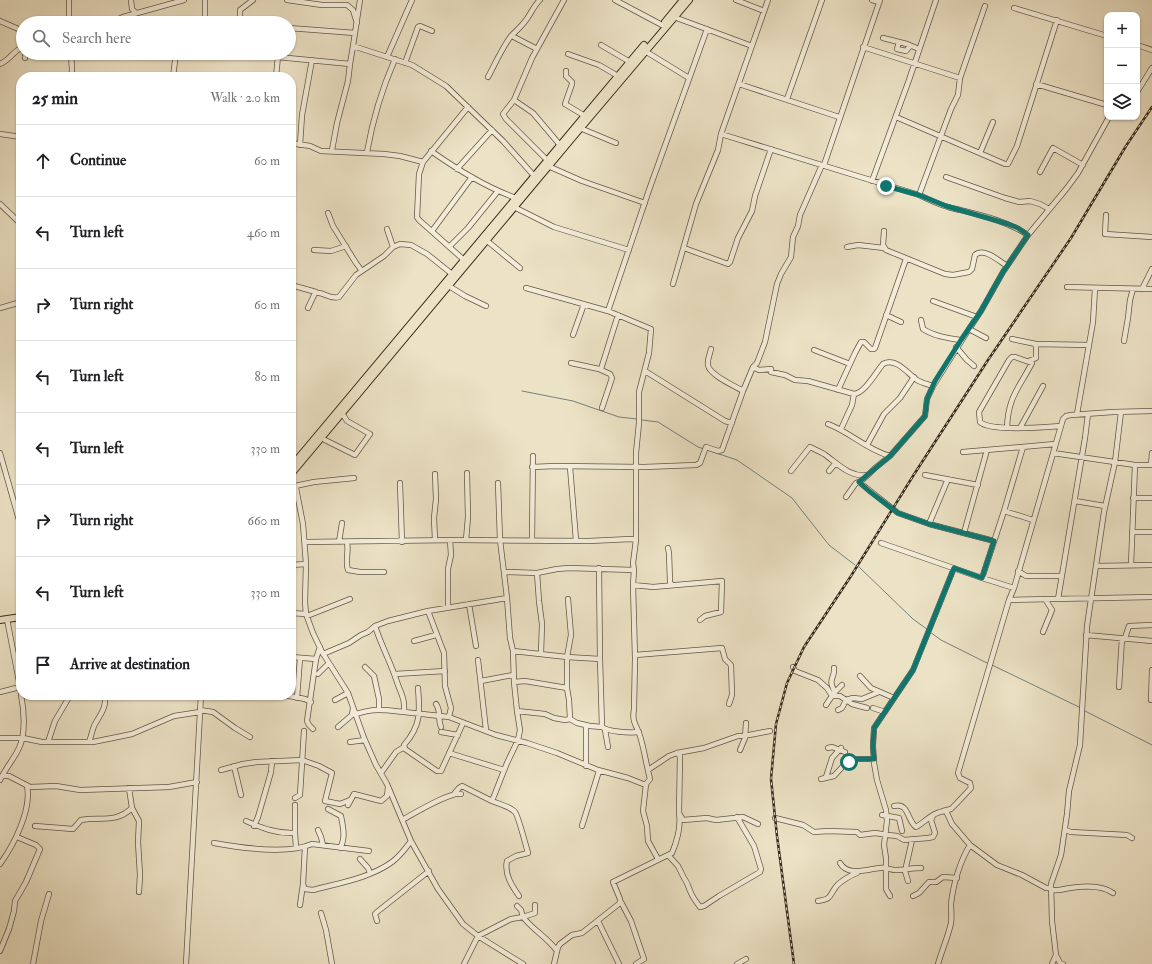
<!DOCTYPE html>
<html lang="en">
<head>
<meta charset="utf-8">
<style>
	:root { --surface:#fff; --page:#f6f6f6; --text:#202124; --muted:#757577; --line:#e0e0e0 }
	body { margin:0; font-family:"IM FELL Double Pica",serif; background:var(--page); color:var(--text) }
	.controls { position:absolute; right:12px; top:12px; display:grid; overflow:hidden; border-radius:8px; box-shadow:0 1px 3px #0004 }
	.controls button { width:36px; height:36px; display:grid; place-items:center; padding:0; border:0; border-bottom:1px solid var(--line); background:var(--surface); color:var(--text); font:20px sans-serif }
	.stop { position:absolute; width:12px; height:12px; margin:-9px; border:3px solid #0f766e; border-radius:50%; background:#fff }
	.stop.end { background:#0f766e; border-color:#fff; box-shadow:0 1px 4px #0008 }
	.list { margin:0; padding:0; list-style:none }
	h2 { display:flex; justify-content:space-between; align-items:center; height:52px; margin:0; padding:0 16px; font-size:17px }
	h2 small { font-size:13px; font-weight:400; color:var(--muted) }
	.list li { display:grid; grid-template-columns:26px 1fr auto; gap:12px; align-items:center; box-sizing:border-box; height:72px; padding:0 16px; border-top:1px solid var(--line) }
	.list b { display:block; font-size:15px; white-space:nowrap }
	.list em { font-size:13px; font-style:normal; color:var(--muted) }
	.icon { flex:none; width:22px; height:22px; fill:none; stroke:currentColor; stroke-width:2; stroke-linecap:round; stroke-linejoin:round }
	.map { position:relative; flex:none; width:1152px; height:964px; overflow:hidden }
	.search { position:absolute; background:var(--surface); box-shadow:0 1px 3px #0004; left:16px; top:16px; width:280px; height:44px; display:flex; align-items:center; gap:10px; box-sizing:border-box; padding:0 14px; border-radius:22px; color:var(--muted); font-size:15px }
	.panel { position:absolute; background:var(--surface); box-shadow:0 1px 3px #0004; left:16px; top:72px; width:280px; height:628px; border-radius:16px }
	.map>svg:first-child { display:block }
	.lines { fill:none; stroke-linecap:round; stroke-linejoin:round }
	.stream { stroke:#74817d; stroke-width:1 }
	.minor-casing { stroke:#645746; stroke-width:6 }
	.major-casing { stroke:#36291b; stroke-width:8 }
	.minor { stroke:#f3ecd9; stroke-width:4.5 }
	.major { stroke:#ece2c5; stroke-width:6 }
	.rail-casing { stroke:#36291b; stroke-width:2.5 }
	.rail { stroke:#f3ecd9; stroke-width:1; stroke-dasharray:3; stroke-linecap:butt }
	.route { stroke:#0f766e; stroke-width:5 }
</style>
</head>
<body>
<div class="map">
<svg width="1152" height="964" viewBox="0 0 1152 964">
	<rect width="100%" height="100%" fill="#ece2c5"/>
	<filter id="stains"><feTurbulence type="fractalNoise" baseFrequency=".005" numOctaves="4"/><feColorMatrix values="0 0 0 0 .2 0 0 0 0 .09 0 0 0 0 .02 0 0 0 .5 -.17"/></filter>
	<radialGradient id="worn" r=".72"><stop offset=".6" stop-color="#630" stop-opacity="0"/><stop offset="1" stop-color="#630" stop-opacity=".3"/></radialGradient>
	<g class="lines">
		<path class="stream" d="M522 391 573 401 619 417 637 419
			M642 420 658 422 698 447 704 449
			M707 450 737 460 792 498 829 545 855 565
			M859 567 913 619 928 630
			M930 632 941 640 989 664
			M992 665 1081 708
			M1083 710 1152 745"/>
		<g class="minor-casing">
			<path id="minor" d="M69 0V23
				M131 0 132 9 136 13
				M205 0V23
				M287 0 322 5H347L353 10 357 23
				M615 0 662 25
				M736 0 764 11
				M768 0 721 134 919 195C928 199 938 204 948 207 975 214 1004 219 1028 235
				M872 0 879 2
				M1014 8 1107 36
				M674 17 752 46
				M0 21 23 31
				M110 23 123 17 184 0
				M240 23V10L253 0
				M289 28 355 33
				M512 36 537 49
				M883 38 907 44 919 49
				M899 42 897 49 906 51 910 46
				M601 45 630 62
				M1137 45 1152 50
				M353 46 360 0
				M863 47 960 78 985 6
				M645 51 689 78
				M237 53 350 64 353 46 412 65 446 86 503 141 536 178
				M568 54 599 65 618 76
				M387 57 412 0
				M25 58V53
				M405 63 418 27 420 26 432 31
				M0 64C10 60 14 50 23 47
				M566 71V76L572 82V84L565 104 585 116
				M71 77 72 70 71 53
				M173 77 176 53
				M276 77 278 56
				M488 77C495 64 502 48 511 36 516 31 522 26 526 20 530 15 535 4 540 0
				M739 84 839 117
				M1036 84 1107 105
				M1137 92 1152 68
				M787 99 822 0
				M514 100 533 113 560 145
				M896 117 1005 164H1008L1017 146 1057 20
				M580 128 616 143
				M0 134 21 137
				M291 143 310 146 321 151 384 154 400 156 423 162
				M300 145 302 115 312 60
				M332 150 337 123 348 81 350 64
				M431 151C458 170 485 187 516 198
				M367 152C373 118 381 91 395 59
				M980 153 993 122
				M547 160 506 119 503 114 514 100 532 58 564 0
				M824 165 880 0
				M548 166 582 181 645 203
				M457 169 492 130
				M1040 172 1053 148 1083 165
				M946 177 1005 198 1019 202 1030 201 1040 204 1049 209
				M872 181 909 80 936 0
				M919 195 951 109 958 95 960 78
				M0 204 21 224
				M514 207 554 227 629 250
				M328 213 333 226 356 263 362 271
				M1106 215 1105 234 1152 237
				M387 229 393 247
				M432 231 472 177
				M884 231 883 245 886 250 945 274 953 275 969 272 972 269 975 255C984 247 999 261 1007 266
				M486 240 520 268
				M449 247 468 228 498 191
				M847 247 858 245 884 248
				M684 248 728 264 730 262 738 238 752 211 755 196 771 149
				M314 250 331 251 346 246
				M464 260 419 220 417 217 419 174 423 162 468 107
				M673 284 696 204 718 150 721 134
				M291 285 316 292
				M449 286 465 296 486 306
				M1067 287 1152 289
				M1142 289 1152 269
				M933 301 977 317
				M0 308 21 302
				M308 308 315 293C323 291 329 300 339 297L356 275 384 256 393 247 400 244 411 245 427 254 452 274
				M608 311 649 190 707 29
				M886 315 901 322
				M921 320 923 329C934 336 947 338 960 340
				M573 335 584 304
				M986 338 969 329 981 311 1003 272 1028 235 1067 188 1078 173 1109 117
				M1012 339 1036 344 1089 345
				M1124 341 1128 318 1130 300 1133 289
				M956 347 967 360 974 366
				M711 349C710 354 707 360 708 365 709 375 735 386 743 391
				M814 350 850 364
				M1029 361 1036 358V344
				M571 363 599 369 610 374 612 378 602 408
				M753 367 759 370 771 369V372L785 375 795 380 808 381 854 394C865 393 876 372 883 364 896 357 907 373 917 380 922 383 927 384 933 386
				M599 369H601L618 315
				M645 371 725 421 732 423
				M838 390 855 353 861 342H864L871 349H874L875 348 906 259
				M1152 411 1113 412 1071 415 1066 416 1063 419 1014 588 1009 600 1152 597
				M1077 414 1093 322 1095 288
				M828 424C850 432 867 450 890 456L925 416 927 399 933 386 969 329
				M1007 428C1008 397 1019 388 1032 363L1015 357H1012L1009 360 979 412 980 422C991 432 1044 427 1060 426
				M1020 428 1043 386
				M841 429 852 405 854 394
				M325 440 355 455 370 434 347 421 342 413
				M867 445 884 414 900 398 914 377
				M963 452 1055 444
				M0 453 21 527
				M1053 453 1135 465H1152
				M1151 465 1152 453
				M532 467 556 466 644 467 696 465 700 463 706 447 718 451 722 450 743 391 753 367 757 363 765 342 777 284 781 274 791 257 793 237 798 226 800 215 822 165
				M570 467 576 540
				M791 471 810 447C814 449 819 451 824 454 837 463 850 478 868 475L875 468 890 456
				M829 471 834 465 837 464
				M435 474 436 499 434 518 435 540
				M925 475 978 485
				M291 482 296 488 303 524 306 564 305 602 306 614 313 633 322 652 348 693 364 738 376 765 387 784 411 841 438 889 463 924 478 936 523 964
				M859 482 898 513 929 524 994 541
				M400 483 402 542
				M498 483 500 540 507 598 510 638 513 651 514 682 517 711
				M295 486 314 482 354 478
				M846 497 856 483 861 481 868 475
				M1133 498H1152
				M1075 501 1105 506
				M1004 511 1033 520
				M929 524 948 479
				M1132 532H1152
				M964 533 987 450
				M466 540 468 517 467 473
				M532 540 533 456
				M305 542 458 540 589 541 631 539 636 540V453L639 423V392L649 353 651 329 608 311 526 288
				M339 542 342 523
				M347 542C349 551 345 561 348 570L360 572H384
				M881 543 982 578 1004 511 1023 447
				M668 548 669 553 670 582 672 585
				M291 565 306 564
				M1131 565 1135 465
				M1096 566 1152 565
				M599 568 600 659 602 727
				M1018 571 1026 576H1061
				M504 572 537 573 557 569 569 568 634 570
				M537 573 539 601 542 624 541 653
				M982 578 1014 588
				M633 585 653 587 722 581 721 612 705 616 700 620
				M568 599 571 635 567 657V688L569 700 570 719
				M1058 599 1085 438 1088 414
				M469 604 476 646
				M448 607V569L451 555 450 540
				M428 611 444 653 445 686 451 708 449 717
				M291 613 306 614
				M307 616 350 599
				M7 619 21 692
				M375 626 388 621 428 611 507 598
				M1043 632 1052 610 1045 599
				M1086 635 1152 641
				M1125 638 1129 626 1152 625
				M414 641 436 635
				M513 651 567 657 600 659
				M323 654 349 643 361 635 368 632 375 626C381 645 391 663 397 682 401 694 405 698 404 712L449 717 496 735 527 743 557 753 598 770 628 778 643 784H646L650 779C646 764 644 747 639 733 635 723 632 721 634 709L635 658 633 585 634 570 633 563 636 540
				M635 655 722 648 725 659 731 665 732 695 729 704
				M291 657 316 659
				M478 660 486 730
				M365 667 374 676 379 699V709
				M793 667 795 671 818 680 827 688 832 696H840L852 704 867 708
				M834 668C835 679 827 678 835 692
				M318 674 329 663
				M395 674 445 671
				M860 676 871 688 894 698
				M481 681 513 675
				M514 682 525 681 567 688
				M1119 687 1122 638
				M418 688C420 712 421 726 404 745L405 749 437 771H441L463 723
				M0 692 20 687
				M145 695 146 696
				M284 695 305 699 311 702
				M297 698 300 658
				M335 700 348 693
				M1151 700 1152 670
				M436 704C442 713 437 718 441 727
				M826 705 834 693 842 685
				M873 708 885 712
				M200 710 213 712 235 728 250 737
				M838 710 842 708 846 700 853 698 862 699 879 692
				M356 714C375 708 385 710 404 712
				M586 725V766
				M338 727 352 715 353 708
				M313 729 309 725 307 721 316 659 320 647
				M605 730 608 747
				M441 732 458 735
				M0 738H23L42 742H93L132 734 174 716 200 712
				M48 742 55 721 68 699
				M89 742C91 737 92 731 94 726 99 716 108 707 104 695
				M350 742 365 740
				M828 748 832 747 845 752
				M740 750 745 738 746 723
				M449 753 504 770
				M677 753 680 756 679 813 683 820 707 818 716 820 743 817 758 824
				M234 766 241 795
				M221 770 243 764 257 762 302 760 319 766 332 773 325 801 340 804 350 800
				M648 770 669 756 677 753 704 748 738 736 749 735 770 731
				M381 773 396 752 404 747
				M2 776H9L30 787 56 786 80 790 169 787 197 782
				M826 777 832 758 841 748
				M821 779 834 776 845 764 856 759H874
				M0 780C5 769 14 759 19 748 26 734 24 709 21 695
				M646 784 643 811 647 826 648 841 658 859
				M454 794 459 788 462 786 492 801
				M295 798 300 795 304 731
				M348 805 354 794 381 801 387 796 388 787
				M894 806C909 802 907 821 916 827 925 822 934 811 946 811L952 824 970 845 997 865 1022 875 1046 888H1051
				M132 808 139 821 138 842 140 875 139 892
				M328 809 341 816C343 827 346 838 340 848
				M943 811 951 809 956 804 971 788 970 783 960 778 958 773 1009 600
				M882 815 899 818 902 831
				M775 818 803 825 814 832 828 831 857 832 860 835 875 833 888 835 897 836 904 840 928 838 933 837 935 833 931 820 933 816
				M402 820C413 814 451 791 461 794
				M246 821C262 828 277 834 295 833L296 848
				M35 826 73 829 81 820C100 816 115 824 132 808L129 788
				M254 826 258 817 271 772 272 761
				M582 826 599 771
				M318 830 321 837 323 845
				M1065 830 1071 832 1127 835 1132 838
				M295 833V805
				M214 843C241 848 286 855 312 844L369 851
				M668 855 678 866 683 876
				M360 859 368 868 370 873
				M840 863C848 877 867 869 880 868 886 867 890 870 895 870 904 870 912 868 921 868
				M0 864C14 845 32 809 27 786
				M684 878C688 883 688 887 691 893 693 898 697 903 700 907L704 906 719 896 760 872 761 869 754 846 737 817
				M908 881 905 871 912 840
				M303 884 305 889 313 890C339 883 370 878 392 862 400 856 406 848 411 841
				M1051 890C1059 891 1062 889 1070 888 1083 886 1102 885 1113 893
				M519 896C512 886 504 874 507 861L516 856 528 853C526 846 518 815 515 812 511 807 499 804 492 801L507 763 518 740 520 730 517 711 545 714 554 718 565 720 570 719 577 723 590 726 602 727C608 732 630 733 639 732
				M890 896 886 889V858L884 845 887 821 886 810 877 780 874 763 873 746 874 728 913 670 954 568
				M913 896 919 893 929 882H936L943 877 957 878
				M818 901C831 899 829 897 835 888 839 882 851 875 857 873
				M621 902 631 921 644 959 636 964
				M300 905 303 884 305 847
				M535 905V913L523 917C533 930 548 938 557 951
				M321 913 326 930 332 964
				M377 921 375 914 377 912 429 871
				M598 921 619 964
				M0 951 9 929 14 911 15 901 26 882 40 849 36 845 17 837
				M33 964 41 921 49 894
				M186 964 201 695
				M464 964 478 936 511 919 523 917 521 910 517 906
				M554 964 558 947 560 944 572 935 582 933 620 903V899L613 882 672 853C677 841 681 825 679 813
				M737 964 746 959
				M938 964C942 950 948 937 951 923 952 917 951 910 951 904 953 885 960 861 970 845
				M1052 964 1056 955
				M1063 964 1060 963 1056 955 1052 921 1051 884 1061 855 1067 814 1069 791 1080 745 1087 626 1104 512 1115 462 1121 412"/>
		</g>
		<g class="major-casing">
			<path id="major" d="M665 22 683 0
				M291 467 644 45
				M291 474 573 137 689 0
				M0 620 21 617"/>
		</g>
		<use href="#minor" class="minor"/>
		<use href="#major" class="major"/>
		<g class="rail-casing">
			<path id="rail" d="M794 964 777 836 771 779 776 724 787 683 804 647 851 576 913 476 988 360 1071 238 1126 146 1152 107"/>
		</g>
		<use href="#rail" class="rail"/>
	</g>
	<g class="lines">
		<path class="route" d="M849 762 856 759H874L873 746 874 728 913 670 954 568 982 578 994 541 929 524 898 513 869 491 859 482 890 456 925 416 927 399 935 381 961 340 981 311 1003 272 1028 235 1018 228 1008 224 946 206 919 195 886 186"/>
	</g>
	<rect width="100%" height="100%" filter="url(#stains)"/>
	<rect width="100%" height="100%" fill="url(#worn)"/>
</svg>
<div class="controls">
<button>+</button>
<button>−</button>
<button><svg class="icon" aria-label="layers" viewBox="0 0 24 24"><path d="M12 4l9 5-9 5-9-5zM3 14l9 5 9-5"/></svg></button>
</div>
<div class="stop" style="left:849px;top:762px"></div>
<div class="stop end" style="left:886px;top:186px"></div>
<div class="search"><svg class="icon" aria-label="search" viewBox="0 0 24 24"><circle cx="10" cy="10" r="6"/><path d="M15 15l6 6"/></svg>Search here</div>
<section class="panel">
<h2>25 min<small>Walk · 2.0 km</small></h2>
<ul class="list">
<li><svg class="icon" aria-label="ahead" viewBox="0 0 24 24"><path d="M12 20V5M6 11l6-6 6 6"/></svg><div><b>Continue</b></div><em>60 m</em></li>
<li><svg class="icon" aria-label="left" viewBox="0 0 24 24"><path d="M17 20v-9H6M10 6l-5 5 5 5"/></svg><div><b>Turn left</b></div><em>460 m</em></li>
<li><svg class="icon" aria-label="right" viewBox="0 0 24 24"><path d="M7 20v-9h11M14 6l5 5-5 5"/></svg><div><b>Turn right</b></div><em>60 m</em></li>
<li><svg class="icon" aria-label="left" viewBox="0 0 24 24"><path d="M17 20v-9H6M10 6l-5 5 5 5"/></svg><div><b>Turn left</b></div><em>80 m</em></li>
<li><svg class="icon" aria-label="left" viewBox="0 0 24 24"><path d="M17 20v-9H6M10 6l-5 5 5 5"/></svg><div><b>Turn left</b></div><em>330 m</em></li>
<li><svg class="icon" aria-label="right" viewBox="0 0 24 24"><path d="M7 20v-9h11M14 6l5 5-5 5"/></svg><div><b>Turn right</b></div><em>660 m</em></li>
<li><svg class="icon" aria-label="left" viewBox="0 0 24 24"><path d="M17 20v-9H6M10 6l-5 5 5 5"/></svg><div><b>Turn left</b></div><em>330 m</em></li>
<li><svg class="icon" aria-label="arrive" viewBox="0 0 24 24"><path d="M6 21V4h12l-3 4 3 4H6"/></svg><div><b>Arrive at destination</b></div></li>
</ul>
</section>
</div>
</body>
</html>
